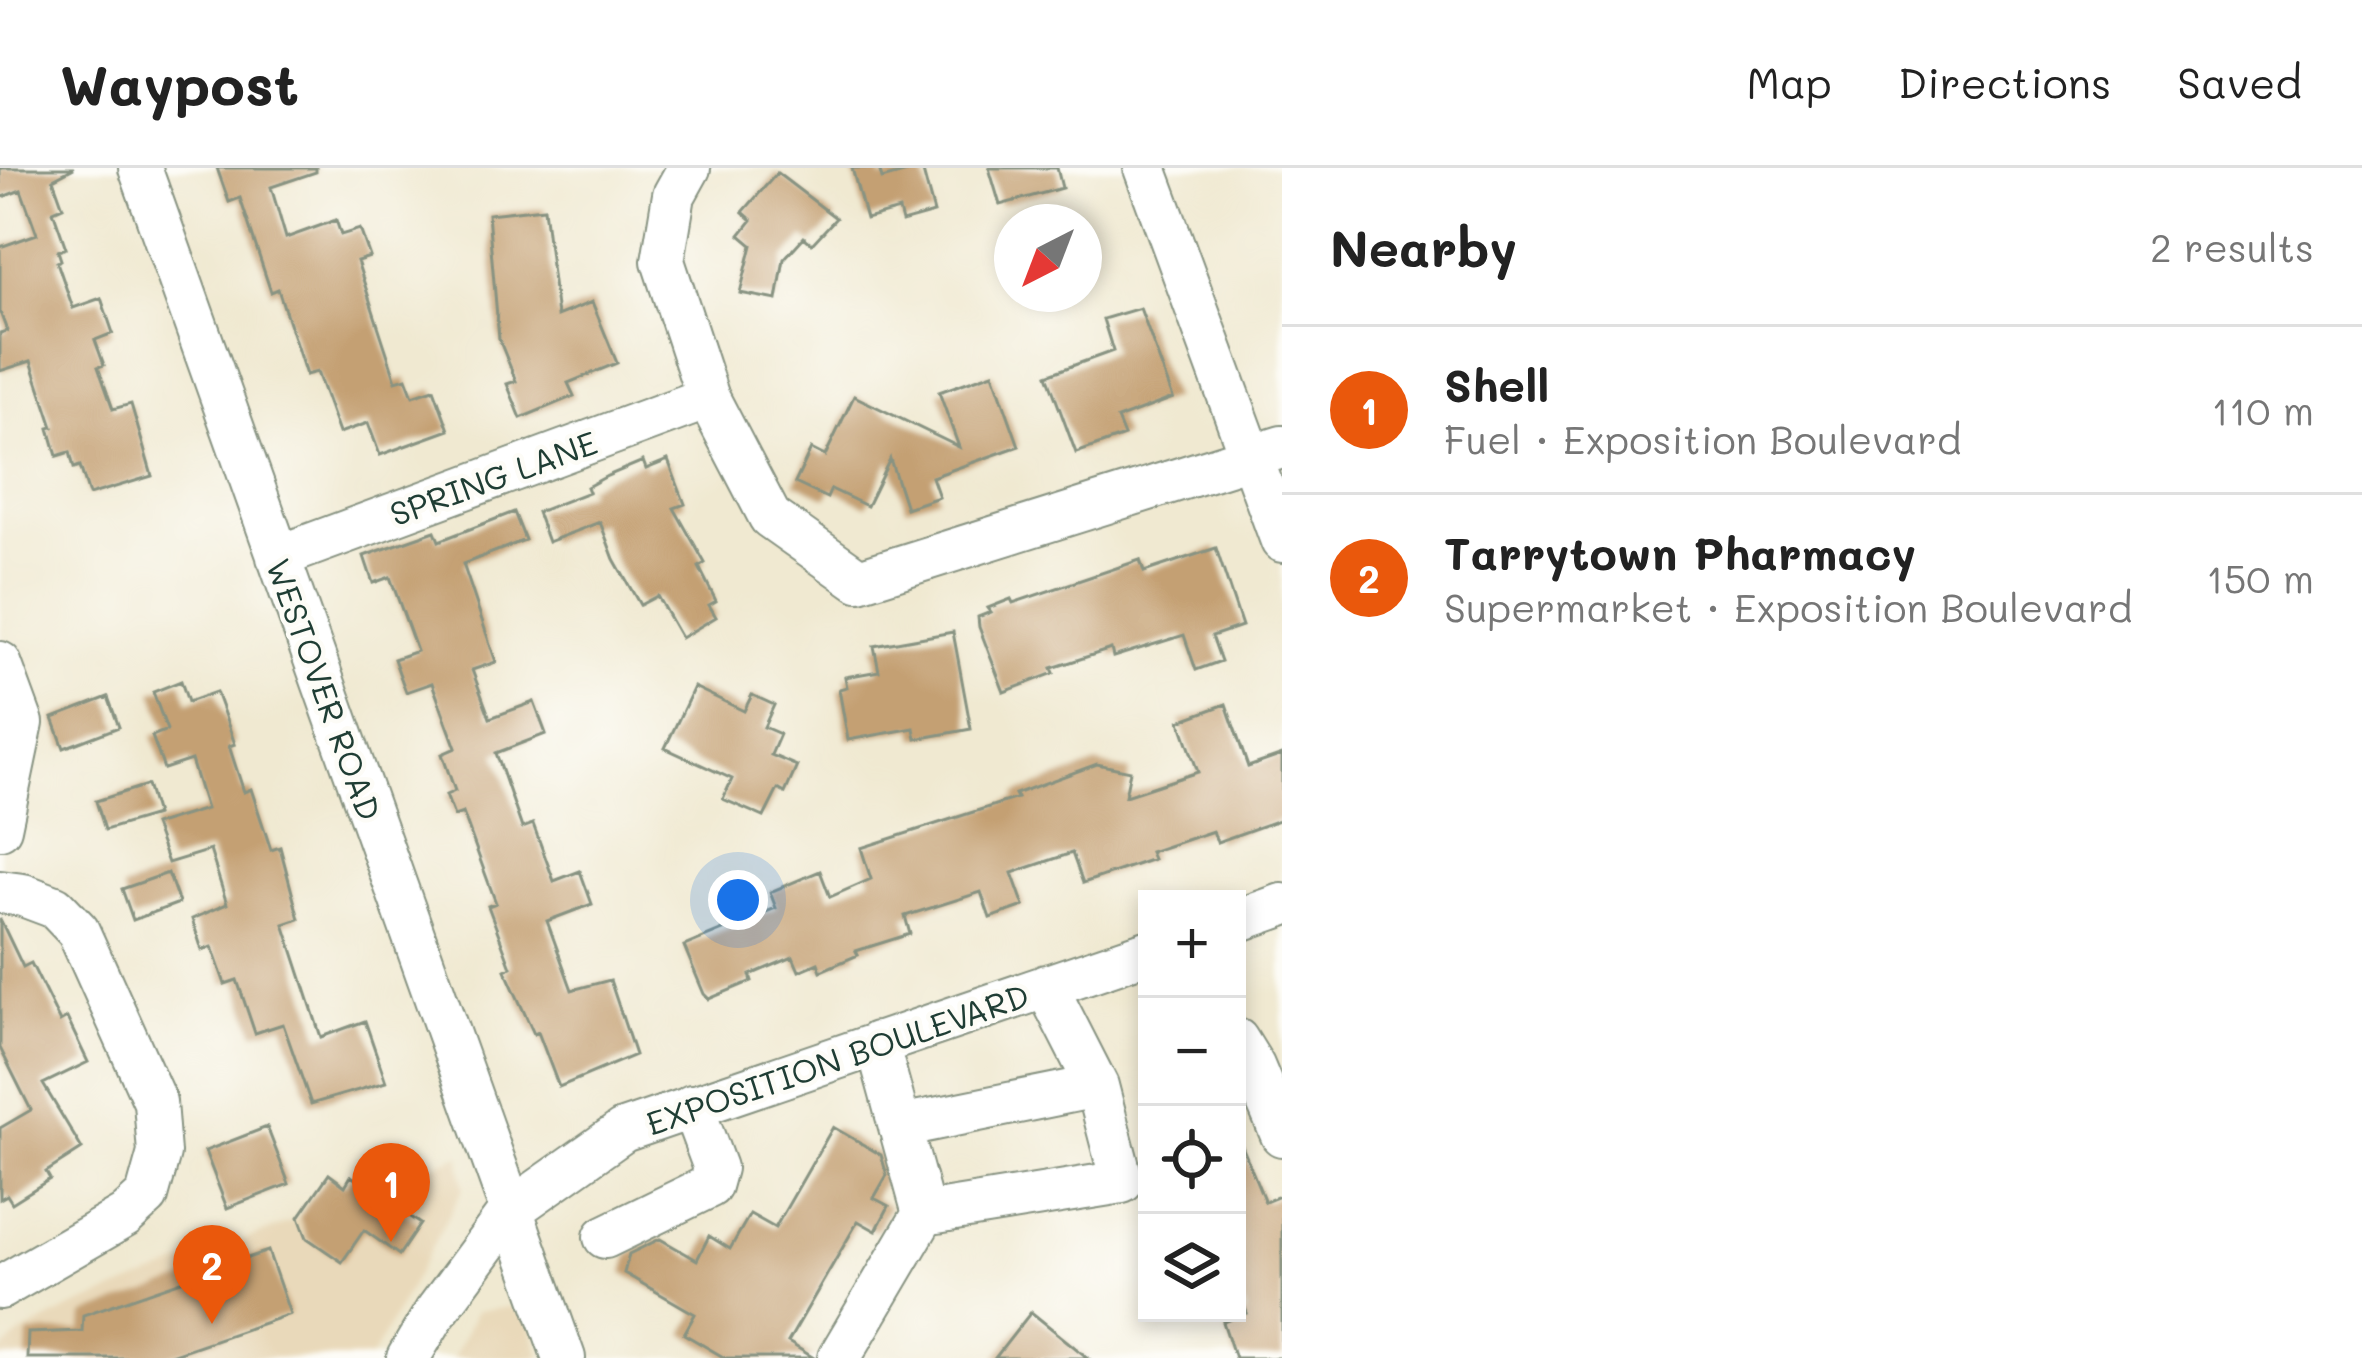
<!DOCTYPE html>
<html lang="en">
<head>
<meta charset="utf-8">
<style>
	:root { --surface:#fff; --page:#f6f6f6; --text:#222; --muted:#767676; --line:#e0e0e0; --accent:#ea580c }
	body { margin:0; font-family:Mali,sans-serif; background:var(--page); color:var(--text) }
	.controls { position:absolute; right:36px; bottom:36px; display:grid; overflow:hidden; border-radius:0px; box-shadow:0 6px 18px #0003 }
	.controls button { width:108px; height:108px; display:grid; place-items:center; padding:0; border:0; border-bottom:3px solid var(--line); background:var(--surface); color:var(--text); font:60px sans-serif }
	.compass { position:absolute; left:994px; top:36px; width:108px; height:108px; border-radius:50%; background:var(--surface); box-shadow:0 6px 18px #0003; rotate:222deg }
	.you { position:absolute; left:738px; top:732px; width:42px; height:42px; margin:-30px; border:9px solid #fff; border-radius:50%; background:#1a73e8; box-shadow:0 0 0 18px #1a73e833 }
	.badge { display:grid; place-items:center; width:78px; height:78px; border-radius:50%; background:var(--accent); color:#fff; font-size:39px; font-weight:700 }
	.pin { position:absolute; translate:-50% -99px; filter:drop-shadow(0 3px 6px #0008) }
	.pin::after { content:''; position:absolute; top:63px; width:42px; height:36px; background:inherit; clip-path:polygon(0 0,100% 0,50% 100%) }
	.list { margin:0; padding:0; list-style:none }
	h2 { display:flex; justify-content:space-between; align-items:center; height:156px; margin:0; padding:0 48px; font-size:51px }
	h2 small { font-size:39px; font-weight:400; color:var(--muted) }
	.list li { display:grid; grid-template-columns:78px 1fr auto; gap:36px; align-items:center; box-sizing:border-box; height:168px; padding:0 48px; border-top:3px solid var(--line) }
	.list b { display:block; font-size:45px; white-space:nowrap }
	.list p { margin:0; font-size:39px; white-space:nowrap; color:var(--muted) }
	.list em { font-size:39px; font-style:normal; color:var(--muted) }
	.icon { flex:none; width:66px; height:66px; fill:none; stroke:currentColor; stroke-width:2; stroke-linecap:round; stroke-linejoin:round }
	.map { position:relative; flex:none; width:1282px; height:1190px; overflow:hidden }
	header { display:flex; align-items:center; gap:72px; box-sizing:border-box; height:168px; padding:0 60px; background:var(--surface); border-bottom:3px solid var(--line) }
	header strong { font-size:57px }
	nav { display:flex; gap:66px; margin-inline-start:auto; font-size:42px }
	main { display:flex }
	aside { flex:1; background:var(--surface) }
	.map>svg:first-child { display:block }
	.built { fill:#e9d9ba }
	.building { fill:#c4a073 }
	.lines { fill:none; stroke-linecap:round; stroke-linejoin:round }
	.minor-casing { stroke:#889382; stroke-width:46 }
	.minor { stroke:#fff; stroke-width:42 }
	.labels { text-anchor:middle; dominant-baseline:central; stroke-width:9; stroke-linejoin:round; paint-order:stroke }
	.street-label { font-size:33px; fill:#1f3d34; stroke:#fdfcf7 }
</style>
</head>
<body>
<header>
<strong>Waypost</strong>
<nav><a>Map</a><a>Directions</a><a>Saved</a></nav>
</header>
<main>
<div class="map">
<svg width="1282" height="1190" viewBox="0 0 1282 1190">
	<rect width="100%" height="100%" fill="#fdfcf7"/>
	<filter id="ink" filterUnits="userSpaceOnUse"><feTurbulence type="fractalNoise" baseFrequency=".00833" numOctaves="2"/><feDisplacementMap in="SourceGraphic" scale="24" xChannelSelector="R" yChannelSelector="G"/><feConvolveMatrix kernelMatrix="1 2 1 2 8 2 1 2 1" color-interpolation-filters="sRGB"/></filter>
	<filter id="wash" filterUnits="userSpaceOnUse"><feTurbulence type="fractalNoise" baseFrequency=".004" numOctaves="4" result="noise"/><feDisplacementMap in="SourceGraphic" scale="48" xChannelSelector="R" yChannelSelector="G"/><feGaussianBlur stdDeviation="2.7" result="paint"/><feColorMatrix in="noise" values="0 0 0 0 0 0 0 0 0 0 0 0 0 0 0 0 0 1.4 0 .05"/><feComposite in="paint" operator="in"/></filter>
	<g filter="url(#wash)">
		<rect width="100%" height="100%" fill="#f0e9d1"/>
		<path class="built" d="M460 987 463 1021 371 1190H0V1185L21 1166 69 1141Z
			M509 1139 530 1155 541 1190H452L476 1144Z"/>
		<g id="blocks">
			<path class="building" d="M0 0H74L53 11 63 39 53 43 66 80 58 83 61 92 57 94 73 140 101 130 113 165 95 172 104 197 98 199 113 241 131 236 152 308 89 327 80 298 74 300 70 284 57 288 49 260 53 259 31 193 0 203V165L7 163 0 144V79L37 66 21 22 0 30Z
				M217 0H316V4L271 19 286 70 336 52 341 67 360 61 370 89 357 93 396 213 406 210 413 228 434 221 449 262 380 287 368 255 339 265 317 204 306 207 278 121 271 124 240 30 229 34Z
				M852 0H879L882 11 922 0 934 45 902 54 899 42 866 51Z
				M989 0H1057L1062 20 1000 37Z
				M777 5 836 50 812 76 804 69 784 91 777 132 740 125 752 77 740 67 752 52 743 44Z
				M544 40 557 148 592 134 617 195 568 215 574 228 521 250 507 216 516 213 499 171 488 46Z
				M1140 140 1173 230 1117 251 1124 268 1076 285 1047 207 1113 183 1103 151Z
				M993 205 1019 278 932 309 939 329 906 340 890 291 867 338 831 321 827 330 795 315 811 281 825 288 854 228 959 279 939 224Z
				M668 292 685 336 674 340 705 395 699 399 716 433 709 437 716 449 681 470 657 428 640 437 614 391 600 354 548 374 537 344 589 324 587 319 607 308 643 293 646 301Z
				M514 344 525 372 463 396 496 494 472 502 490 550 534 534 546 566 496 585 522 660 533 656 554 713 580 703 592 736 547 753 572 822 610 812 635 887 559 919 538 864 534 866 505 802 511 799 488 738 496 735 463 645 454 648 446 627 455 623 442 586 456 580 432 515 406 524 394 491 417 483 390 409 373 415 364 388 435 363 439 373Z
				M1216 380 1242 458 1212 468 1221 493 1196 502 1184 467 1113 489 1111 481 1052 500 1054 505 1004 524 979 459 978 449 991 444 988 440 1011 431 1013 435 1140 392 1144 404Z
				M953 464 971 561 916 571 914 560 848 572 839 521 847 519 845 509 879 503 874 478Z
				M181 513 188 534 216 524 235 576 229 578 244 624 251 621 271 682 280 679 299 751 284 756 321 869 365 853 386 914 311 936 283 856 255 865 237 812 225 816 212 779 202 782 192 751 227 736 210 682 168 695 154 657 206 641 191 592 164 601 152 568 167 562 153 524Z
				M694 519 744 543 752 527 774 537 764 559 780 566 771 587 797 598 785 625 778 621 764 649 723 631 732 611 665 580Z
				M108 529 119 559 64 580 53 550Z
				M1226 536 1248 599 1282 587V651L1217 674 1213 663 1150 684 1153 691 1083 715 1072 685 1012 705 1024 738 990 750 981 724 905 748 910 766 856 783 858 787 821 803 818 795 799 803 793 789 750 807 752 813 709 831 704 826 684 778 776 740 770 724 820 703 830 729 871 711 861 680 1017 630 1015 626 1097 596 1130 603 1125 628 1198 604 1180 553Z
				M147 617 156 647 105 662 96 633Z
				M168 705 179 735 133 752 122 721Z
				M0 751 23 799 31 795 60 854 67 850 88 894 43 916 82 981 46 1004 50 1011 12 1035 7 1027 0 1031V960L31 942 0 880Z
				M267 959 289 1016 227 1040 205 983Z
				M833 959 881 987 887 1007 874 1030 889 1038 876 1063 858 1053 788 1174 814 1190H725L684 1166 695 1146 624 1105 629 1086 660 1071 697 1092 709 1068 730 1081 750 1046 775 1060Z
				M1237 966 1265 1034 1282 1027V1190H1235L1223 1154 1247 1145 1237 1120Z
				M329 1006 345 1018 351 1008 420 1056 399 1087 364 1062 342 1094 307 1070 299 1049Z
				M268 1083 290 1146 162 1190H27L28 1165 82 1163 83 1147Z
				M1031 1144 1088 1190H995Z"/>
		</g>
	</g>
	<g filter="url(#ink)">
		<use href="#blocks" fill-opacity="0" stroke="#889382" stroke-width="3"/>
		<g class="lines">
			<g class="minor-casing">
				<path id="minor" d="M140 0 564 1190
					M689 0 674 27 663 93 708 230 770 349 859 412 1282 279
					M1145 0 1282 373
					M278 389 708 230
					M0 495 22 555 0 660
					M0 724 23 727 55 739 78 763 155 934 159 985 147 1028 125 1048 0 1120
					M1237 753 1282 737
					M1237 872 1253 898 1282 967
					M877 875 924 1046
					M900 958 1097 918
					M605 1069 710 1018 715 1000 692 938
					M408 1190 435 1145 511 1042 623 963 1147 784
					M839 1190 924 1046 1122 1014 1097 918 1046 818"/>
			</g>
			<use href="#minor" class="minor"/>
		</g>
	</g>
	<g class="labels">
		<g class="street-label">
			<text transform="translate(493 309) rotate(-20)">SPRING LANE</text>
			<text transform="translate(325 521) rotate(70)">WESTOVER ROAD</text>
			<text transform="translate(837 890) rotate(-19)">EXPOSITION BOULEVARD</text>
		</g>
	</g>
</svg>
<div class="controls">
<button>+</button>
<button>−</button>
<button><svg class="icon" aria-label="locate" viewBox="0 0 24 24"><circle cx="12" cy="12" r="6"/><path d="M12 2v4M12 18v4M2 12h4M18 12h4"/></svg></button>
<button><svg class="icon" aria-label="layers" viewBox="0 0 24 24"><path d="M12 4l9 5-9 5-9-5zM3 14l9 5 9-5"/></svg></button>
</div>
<svg class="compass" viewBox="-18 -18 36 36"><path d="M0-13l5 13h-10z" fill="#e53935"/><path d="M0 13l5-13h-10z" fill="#767676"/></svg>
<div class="you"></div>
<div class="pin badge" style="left:391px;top:1074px">1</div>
<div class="pin badge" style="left:212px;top:1156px">2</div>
</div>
<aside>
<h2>Nearby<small>2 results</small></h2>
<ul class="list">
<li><span class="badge">1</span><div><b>Shell</b><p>Fuel · Exposition Boulevard</p></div><em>110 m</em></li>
<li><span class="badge">2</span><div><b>Tarrytown Pharmacy</b><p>Supermarket · Exposition Boulevard</p></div><em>150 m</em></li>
</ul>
</aside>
</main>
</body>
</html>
